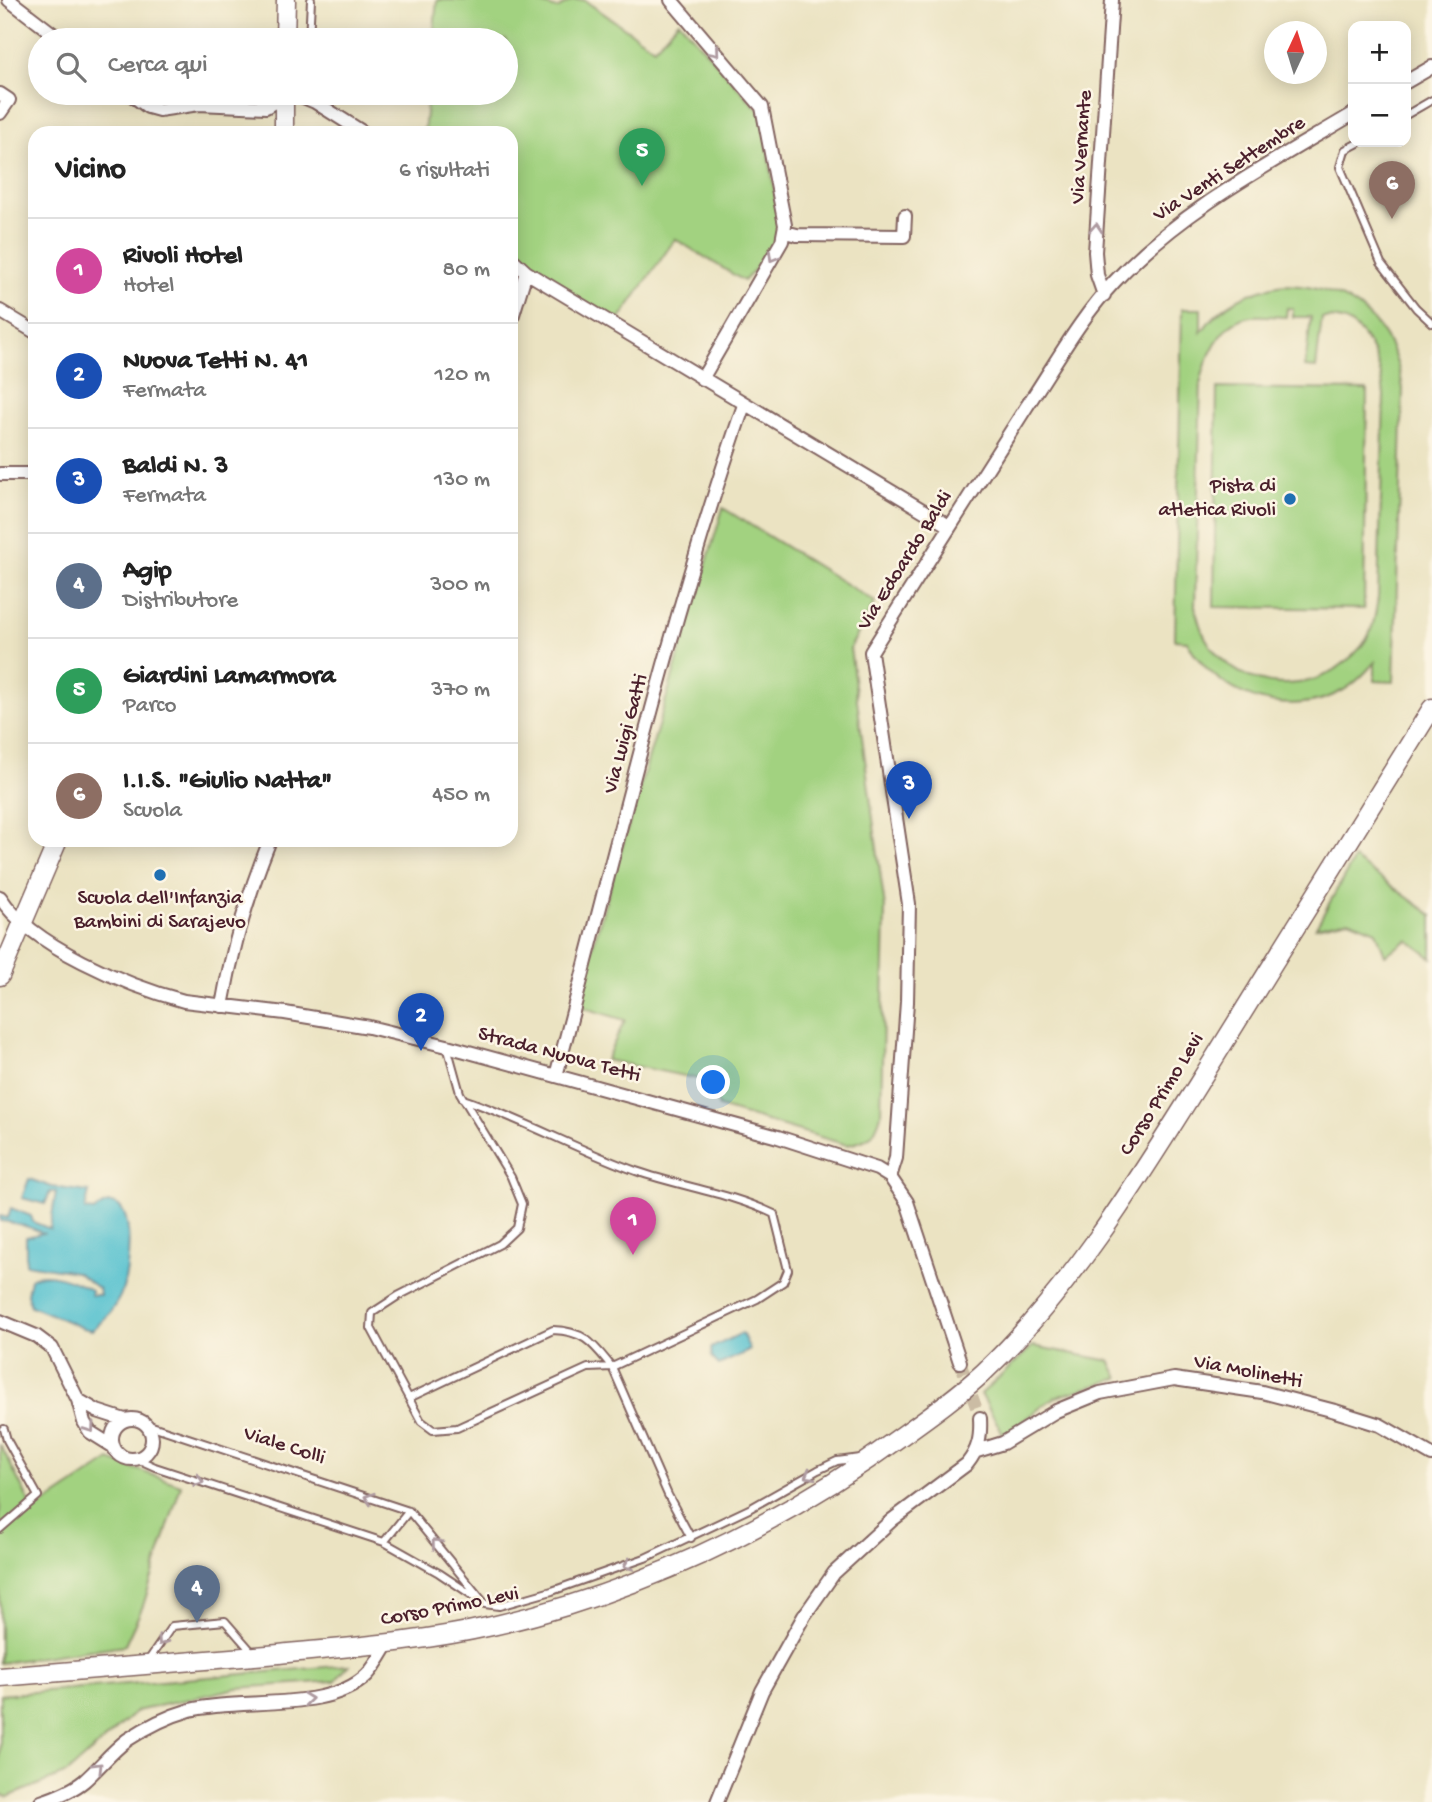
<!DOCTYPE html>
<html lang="it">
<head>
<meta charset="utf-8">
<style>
	:root { --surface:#fff; --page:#f6f6f6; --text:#222; --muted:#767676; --line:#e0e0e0; --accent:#1f6fb2 }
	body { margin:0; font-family:"Gochi Hand",sans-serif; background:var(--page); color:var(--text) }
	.controls { position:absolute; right:21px; top:21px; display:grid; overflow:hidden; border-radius:14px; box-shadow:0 4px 18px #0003 }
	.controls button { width:63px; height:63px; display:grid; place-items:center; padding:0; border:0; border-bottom:2px solid var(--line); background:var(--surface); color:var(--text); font:35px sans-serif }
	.compass { position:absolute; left:1264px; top:21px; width:63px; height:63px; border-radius:50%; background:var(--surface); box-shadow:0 4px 18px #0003; rotate:4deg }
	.you { position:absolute; left:714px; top:1083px; width:24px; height:24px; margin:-18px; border:5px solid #fff; border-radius:50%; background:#1a73e8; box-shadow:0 0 0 10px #1a73e833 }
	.badge { display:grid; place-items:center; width:46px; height:46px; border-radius:50%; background:var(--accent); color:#fff; font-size:23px; font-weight:700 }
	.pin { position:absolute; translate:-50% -58px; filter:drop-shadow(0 2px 4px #0008) }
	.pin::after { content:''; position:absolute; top:37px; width:24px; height:21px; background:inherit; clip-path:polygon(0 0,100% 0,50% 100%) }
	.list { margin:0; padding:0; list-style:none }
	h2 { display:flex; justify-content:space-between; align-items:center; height:91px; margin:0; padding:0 28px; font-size:30px }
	h2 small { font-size:23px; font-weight:400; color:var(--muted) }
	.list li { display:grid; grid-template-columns:46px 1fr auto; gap:21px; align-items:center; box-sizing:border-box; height:105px; padding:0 28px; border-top:2px solid var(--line) }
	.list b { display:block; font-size:26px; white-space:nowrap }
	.list p { margin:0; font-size:23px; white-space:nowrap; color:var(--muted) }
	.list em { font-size:23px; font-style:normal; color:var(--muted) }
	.icon { flex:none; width:38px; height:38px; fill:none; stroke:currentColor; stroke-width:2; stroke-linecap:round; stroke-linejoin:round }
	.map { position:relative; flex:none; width:1432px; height:1802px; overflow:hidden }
	.search { position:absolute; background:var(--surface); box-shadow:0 4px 18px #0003; left:28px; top:28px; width:490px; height:77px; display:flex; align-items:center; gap:18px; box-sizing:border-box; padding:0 24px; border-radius:38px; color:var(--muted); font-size:26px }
	.panel { position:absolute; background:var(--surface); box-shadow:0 4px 18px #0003; left:28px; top:126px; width:490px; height:721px; border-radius:21px }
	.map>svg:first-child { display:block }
	.green { fill:#a2d280; stroke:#767856; stroke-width:2; fill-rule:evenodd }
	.water { fill:#55c1cf; stroke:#50707d; stroke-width:2 }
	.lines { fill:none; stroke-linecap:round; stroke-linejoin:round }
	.street-tunnel { stroke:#cbbca4; stroke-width:12; stroke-dasharray:12 6; stroke-linecap:butt }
	.lane-casing { stroke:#826460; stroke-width:10 }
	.street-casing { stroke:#826460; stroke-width:16 }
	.secondary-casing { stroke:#826460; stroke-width:21 }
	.lane { stroke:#fff; stroke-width:6 }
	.street { stroke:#fff; stroke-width:12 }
	.secondary { stroke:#fff; stroke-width:18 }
	.oneway { stroke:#ae9aa0 }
	.poi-dot { fill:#1f6fb2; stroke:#fcf5e5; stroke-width:2.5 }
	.labels { text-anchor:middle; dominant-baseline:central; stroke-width:5; stroke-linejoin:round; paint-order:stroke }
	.street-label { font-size:21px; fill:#4a1f2b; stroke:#fcf5e5 }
	.poi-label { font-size:21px; fill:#4a1f2b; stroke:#fcf5e5; text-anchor:end }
</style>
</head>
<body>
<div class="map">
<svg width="1432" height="1802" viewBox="0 0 1432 1802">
	<rect width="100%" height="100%" fill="#fcf5e5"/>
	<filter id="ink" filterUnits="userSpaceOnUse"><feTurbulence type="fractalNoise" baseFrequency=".0143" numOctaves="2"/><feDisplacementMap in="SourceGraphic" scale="14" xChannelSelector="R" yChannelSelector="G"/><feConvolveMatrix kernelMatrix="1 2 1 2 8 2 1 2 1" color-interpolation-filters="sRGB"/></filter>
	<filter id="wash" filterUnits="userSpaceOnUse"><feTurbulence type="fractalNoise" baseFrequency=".00686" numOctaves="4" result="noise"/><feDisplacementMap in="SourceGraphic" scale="28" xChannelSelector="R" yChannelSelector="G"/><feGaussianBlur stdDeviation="1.57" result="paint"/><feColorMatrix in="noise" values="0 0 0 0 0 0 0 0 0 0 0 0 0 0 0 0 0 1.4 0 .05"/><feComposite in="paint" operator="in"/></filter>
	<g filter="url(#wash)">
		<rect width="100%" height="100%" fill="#ebe3c2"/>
		<path class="green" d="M437 0H529L557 9 573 0H584L654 48 679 21 763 115 782 241 744 281 675 239 615 326 511 258V133H424L428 93H506V40H433Z
			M1285 285C1352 287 1393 323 1403 389L1394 682 1375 681V662C1365 673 1355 684 1342 691 1287 721 1215 696 1187 641L1175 640 1182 309H1201V332C1222 303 1251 289 1285 285ZM1287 308 1293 309V317H1311L1305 367 1316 368 1322 318C1330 318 1342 318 1349 323 1372 337 1382 370 1384 396L1378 598C1376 609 1375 620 1371 630 1366 644 1356 654 1344 663 1301 699 1232 688 1205 637 1200 627 1197 616 1195 606L1201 380C1207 357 1220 324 1246 317 1258 314 1273 317 1286 317Z
			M1217 388 1367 390 1364 609 1214 607Z
			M723 508 875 602 850 648 885 908 881 1115C874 1137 870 1140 847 1145L719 1107 709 1081 606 1060 625 1020 575 1005Z
			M1354 859 1432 915V958L1408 940 1385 955 1376 931 1349 920 1316 927Z
			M1033 1346 1110 1361 1119 1378 1053 1398 1004 1436 981 1394Z
			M0 1444 34 1511 110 1460 181 1485 143 1606 125 1645 0 1663Z
			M349 1665 335 1681 237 1688 137 1711 67 1773 8 1797 0 1794V1695Z"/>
		<path class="water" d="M29 1179 52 1187 89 1192 85 1210 95 1211C99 1207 103 1204 109 1203 138 1200 128 1276 122 1291 118 1304 103 1322 92 1330L83 1328 31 1306 27 1294 30 1279C45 1268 77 1282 91 1290V1295H100L99 1289 76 1272 26 1264V1237L43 1233C31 1227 13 1222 0 1221V1216L8 1218 11 1208 31 1216 33 1222 50 1229 56 1192H50L45 1204 22 1198Z
			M742 1333 750 1350 719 1365 712 1358 711 1348Z"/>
	</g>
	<g filter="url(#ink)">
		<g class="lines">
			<path class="street-tunnel" d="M960 1362 980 1418"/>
			<g class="lane-casing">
				<path id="lane" d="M309 40 311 0
					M1406 115 1432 100
					M1360 142 1345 150 1340 167 1381 263 1416 308 1432 323
					M447 1046 460 1093 511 1177 522 1204 517 1228 500 1244 398 1296 372 1313 371 1328 421 1421 433 1430 457 1428 588 1368 612 1367 668 1495 691 1538
					M409 1398 553 1330C585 1331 593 1344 612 1367L757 1299 783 1282 788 1270 774 1214C730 1193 682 1187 636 1171 577 1150 523 1119 463 1099
					M135 1458 155 1467 384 1542 409 1511 146 1424
					M409 1511 485 1604 499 1606 552 1591 645 1558 749 1509 818 1470 837 1461 861 1458
					M0 1529 38 1496 7 1440 4 1429
					M384 1542 439 1573 475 1597
					M148 1661 172 1626 225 1621 252 1652"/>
			</g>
			<g class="street-casing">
				<path id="street" d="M9 0 61 40
					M671 0 762 107 785 225 782 241 702 379
					M1406 82 1432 67
					M129 93 148 107 159 110 199 104 266 107 284 96 296 94 315 102 364 133
					M0 94 9 100 0 113
					M785 232 797 235 904 236 905 216
					M511 258 526 272 949 526
					M1104 295 1097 275 1095 252 1112 0
					M0 311 35 332
					M511 321 526 272
					M0 474H35
					M0 897C31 946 128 986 184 1001L285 1013 369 1027 447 1046 778 1137 877 1169 890 1177 907 1202 960 1362
					M222 1006C232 948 248 894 270 840
					M556 1076C616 851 668 624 744 405
					M890 1177 896 1158 907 1002 909 904 871 652C922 570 975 488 1027 406 1055 364 1080 318 1115 281 1181 210 1271 163 1353 114
					M0 1321 36 1336 52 1348 78 1400 84 1422 90 1432 114 1447
					M78 1400 97 1411 125 1420
					M112 1439a20 20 0 1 1 40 0a20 20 0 1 1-40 0Z
					M977 1451 1003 1443 1056 1411 1100 1393 1174 1379 1262 1392 1335 1411 1380 1425 1432 1455
					M41 1802C56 1797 72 1791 84 1781 99 1768 111 1752 127 1740 145 1728 169 1716 190 1710 242 1697 328 1713 367 1675 375 1667 382 1654 388 1644
					M717 1802 762 1691 804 1616 834 1573 892 1520 967 1464C979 1449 981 1437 980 1418"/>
			</g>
			<g class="secondary-casing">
				<path id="secondary" d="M285 40 286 0
					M284 133V93
					M0 976 58 840
					M0 1677C93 1670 186 1662 279 1654 350 1647 422 1642 492 1626 642 1591 779 1526 903 1435 931 1415 959 1395 984 1372 1076 1285 1148 1164 1215 1057 1287 940 1360 824 1432 708"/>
			</g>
			<use href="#lane" class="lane"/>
			<use href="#street" class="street"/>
			<use href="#secondary" class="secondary"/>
		</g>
		<defs><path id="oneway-chevron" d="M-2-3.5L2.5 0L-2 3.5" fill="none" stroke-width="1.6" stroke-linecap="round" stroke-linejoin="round" transform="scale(1.75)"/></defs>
		<g class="oneway">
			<use href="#oneway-chevron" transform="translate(715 52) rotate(50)"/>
			<use href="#oneway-chevron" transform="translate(1096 228) rotate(-86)"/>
			<use href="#oneway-chevron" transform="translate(773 257) rotate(120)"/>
			<use href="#oneway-chevron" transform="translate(90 1428) rotate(55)"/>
			<use href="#oneway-chevron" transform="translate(809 1475) rotate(151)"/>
			<use href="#oneway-chevron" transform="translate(199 1481) rotate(18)"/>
			<use href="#oneway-chevron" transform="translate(369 1498) rotate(-162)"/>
			<use href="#oneway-chevron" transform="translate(436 1543) rotate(-129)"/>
			<use href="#oneway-chevron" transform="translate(628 1565) rotate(159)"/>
			<use href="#oneway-chevron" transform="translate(162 1641) rotate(124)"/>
			<use href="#oneway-chevron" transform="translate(308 1699) rotate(-6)"/>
			<use href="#oneway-chevron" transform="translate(98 1767) rotate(-45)"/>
		</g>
	</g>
	<g class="poi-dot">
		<circle cx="1290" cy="499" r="7"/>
		<circle cx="160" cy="875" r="7"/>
	</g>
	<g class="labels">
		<g class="street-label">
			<text transform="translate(1083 147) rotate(-86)">Via Vernante</text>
			<text transform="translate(1230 170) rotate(-33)">Via Venti Settembre</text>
			<text transform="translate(906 561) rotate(-58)">Via Edoardo Baldi</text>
			<text transform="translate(627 734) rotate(-75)">Via Luigi Gatti</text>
			<text transform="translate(559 1056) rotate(15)">Strada Nuova Tetti</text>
			<text transform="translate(1163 1095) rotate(-58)">Corso Primo Levi</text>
			<text transform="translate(1248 1373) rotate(11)">Via Molinetti</text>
			<text transform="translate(284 1447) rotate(18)">Viale Colli</text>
			<text transform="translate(450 1608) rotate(-11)">Corso Primo Levi</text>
		</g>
		<g class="poi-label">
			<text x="1276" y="487">Pista di<tspan x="1276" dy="24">atletica Rivoli</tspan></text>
			<text x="160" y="899" text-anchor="middle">Scuola dell'Infanzia<tspan x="160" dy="24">Bambini di Sarajevo</tspan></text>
		</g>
	</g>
</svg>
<div class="controls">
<button>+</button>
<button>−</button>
</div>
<svg class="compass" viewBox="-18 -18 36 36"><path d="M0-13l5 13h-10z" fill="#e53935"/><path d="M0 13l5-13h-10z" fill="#767676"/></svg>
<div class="you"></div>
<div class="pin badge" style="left:633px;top:1255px;background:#d1479c">1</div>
<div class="pin badge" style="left:421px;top:1051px;background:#1a4fb4">2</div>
<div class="pin badge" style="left:909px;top:819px;background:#1a4fb4">3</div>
<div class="pin badge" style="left:197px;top:1623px;background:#5c6f8a">4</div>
<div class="pin badge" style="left:642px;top:186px;background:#2e9e5b">5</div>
<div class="pin badge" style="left:1392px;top:219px;background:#8d6e63">6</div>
<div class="search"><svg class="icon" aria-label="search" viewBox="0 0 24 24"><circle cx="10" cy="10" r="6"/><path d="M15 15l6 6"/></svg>Cerca qui</div>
<section class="panel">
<h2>Vicino<small>6 risultati</small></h2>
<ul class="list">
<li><span class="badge" style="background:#d1479c">1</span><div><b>Rivoli Hotel</b><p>Hotel</p></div><em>80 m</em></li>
<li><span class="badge" style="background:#1a4fb4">2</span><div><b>Nuova Tetti N. 41</b><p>Fermata</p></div><em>120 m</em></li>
<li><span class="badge" style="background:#1a4fb4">3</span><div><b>Baldi N. 3</b><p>Fermata</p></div><em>130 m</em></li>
<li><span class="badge" style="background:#5c6f8a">4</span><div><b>Agip</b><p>Distributore</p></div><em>300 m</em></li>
<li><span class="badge" style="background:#2e9e5b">5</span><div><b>Giardini Lamarmora</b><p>Parco</p></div><em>370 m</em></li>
<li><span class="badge" style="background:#8d6e63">6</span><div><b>I.I.S. &quot;Giulio Natta&quot;</b><p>Scuola</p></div><em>450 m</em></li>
</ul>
</section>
</div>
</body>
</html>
